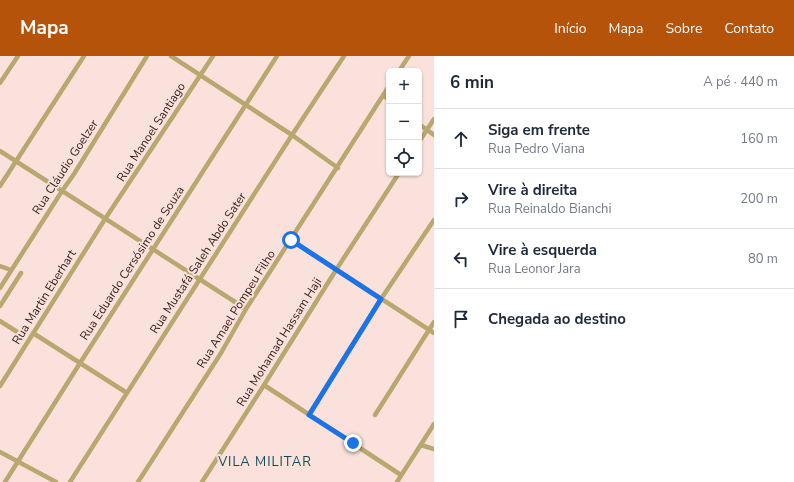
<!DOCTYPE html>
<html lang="pt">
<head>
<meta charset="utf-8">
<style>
	:root { --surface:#fff; --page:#f2f2f3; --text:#1f2937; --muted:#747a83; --line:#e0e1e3; --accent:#b45309 }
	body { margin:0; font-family:"Nunito Sans",sans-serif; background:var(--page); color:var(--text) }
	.controls { position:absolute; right:12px; top:12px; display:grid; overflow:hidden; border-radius:6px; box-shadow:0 1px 3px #0004 }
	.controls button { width:36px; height:36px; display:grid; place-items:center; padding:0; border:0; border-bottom:1px solid var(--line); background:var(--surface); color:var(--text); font:20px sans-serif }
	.stop { position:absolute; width:12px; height:12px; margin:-9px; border:3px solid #1a73e8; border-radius:50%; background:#fff }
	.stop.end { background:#1a73e8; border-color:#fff; box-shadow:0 1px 4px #0008 }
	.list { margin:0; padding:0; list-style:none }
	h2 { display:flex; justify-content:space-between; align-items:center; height:52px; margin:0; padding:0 16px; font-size:17px }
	h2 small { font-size:13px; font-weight:400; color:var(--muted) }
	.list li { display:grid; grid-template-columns:26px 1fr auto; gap:12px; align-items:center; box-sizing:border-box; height:60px; padding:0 16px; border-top:1px solid var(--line) }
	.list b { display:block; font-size:15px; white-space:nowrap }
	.list p { margin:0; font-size:13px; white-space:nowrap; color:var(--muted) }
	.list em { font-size:13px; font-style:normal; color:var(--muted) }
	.icon { flex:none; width:22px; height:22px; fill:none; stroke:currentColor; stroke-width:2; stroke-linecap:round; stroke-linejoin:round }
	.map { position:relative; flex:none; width:434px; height:426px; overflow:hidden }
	header { display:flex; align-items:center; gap:24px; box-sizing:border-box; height:56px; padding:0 20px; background:var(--accent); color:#fff }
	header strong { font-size:19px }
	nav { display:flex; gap:22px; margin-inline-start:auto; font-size:14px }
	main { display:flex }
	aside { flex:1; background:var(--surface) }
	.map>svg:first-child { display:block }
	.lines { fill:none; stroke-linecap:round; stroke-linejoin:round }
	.street { stroke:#b8a76f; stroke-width:4.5 }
	.route { stroke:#1a73e8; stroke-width:5 }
	.labels { text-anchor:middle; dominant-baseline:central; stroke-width:4; stroke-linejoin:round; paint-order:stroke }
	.street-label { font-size:12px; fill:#321c17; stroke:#fae1db }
	.neighbourhood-label { font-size:13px; letter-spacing:1px; fill:#0f4a55; stroke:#fae1db }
</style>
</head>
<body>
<header>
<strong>Mapa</strong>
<nav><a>Início</a><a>Mapa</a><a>Sobre</a><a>Contato</a></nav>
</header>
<main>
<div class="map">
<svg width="434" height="426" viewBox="0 0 434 426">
	<rect width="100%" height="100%" fill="#fae1db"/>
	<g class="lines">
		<path class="street" d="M171 0 292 79 338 112
			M399 15 409 0
			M0 27 18 0
			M383 39 389 44
			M419 68 434 79
			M419 86 434 63
			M0 95 246 253
			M0 130 84 0
			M291 184 434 277
			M0 210 11 214
			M0 232 62 135 74 118 147 0
			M0 250 21 217
			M0 265 22 279
			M33 277 127 337
			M264 329 401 419
			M0 330 105 163 213 0
			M309 359 381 243 434 164
			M375 359 434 266
			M421 389 434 393
			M0 396 56 426
			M5 426 80 307 277 0
			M70 426 292 79 344 0
			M138 426 221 297 246 253 389 30
			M202 426 264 329 336 214 399 117
			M397 426 434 368"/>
	</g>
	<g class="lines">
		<path class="route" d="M291 184 381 243 309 359 353 387"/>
	</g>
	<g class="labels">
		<g class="street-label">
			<text transform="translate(151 76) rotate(-57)">Rua Manoel Santiago</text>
			<text transform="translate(65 111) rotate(-57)">Rua Cláudio Goelzer</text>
			<text transform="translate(132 207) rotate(-57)">Rua Eduardo Cersósimo de Souza</text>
			<text transform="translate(198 207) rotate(-57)">Rua Mustafá Saleh Abdo Sater</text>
			<text transform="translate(44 241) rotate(-58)">Rua Martin Eberhart</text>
			<text transform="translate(236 253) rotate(-58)">Rua Amael Pompeu Filho</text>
			<text transform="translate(279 286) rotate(-58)">Rua Mohamad Hassam Haji</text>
		</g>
		<g class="neighbourhood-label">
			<text x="265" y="406">VILA MILITAR</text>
		</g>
	</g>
</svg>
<div class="controls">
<button>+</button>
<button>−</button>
<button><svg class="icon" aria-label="locate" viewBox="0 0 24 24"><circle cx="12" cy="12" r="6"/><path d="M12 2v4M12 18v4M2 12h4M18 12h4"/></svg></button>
</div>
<div class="stop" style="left:291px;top:184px"></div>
<div class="stop end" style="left:353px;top:387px"></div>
</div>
<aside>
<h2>6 min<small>A pé · 440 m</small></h2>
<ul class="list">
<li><svg class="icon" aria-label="ahead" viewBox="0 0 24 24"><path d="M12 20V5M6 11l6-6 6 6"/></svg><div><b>Siga em frente</b><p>Rua Pedro Viana</p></div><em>160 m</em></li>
<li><svg class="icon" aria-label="right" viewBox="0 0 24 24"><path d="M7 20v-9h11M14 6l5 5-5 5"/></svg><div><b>Vire à direita</b><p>Rua Reinaldo Bianchi</p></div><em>200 m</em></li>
<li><svg class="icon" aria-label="left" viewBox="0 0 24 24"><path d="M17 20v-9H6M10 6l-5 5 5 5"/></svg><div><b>Vire à esquerda</b><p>Rua Leonor Jara</p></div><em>80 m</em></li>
<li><svg class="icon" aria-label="arrive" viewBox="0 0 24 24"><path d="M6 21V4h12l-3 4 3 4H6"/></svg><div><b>Chegada ao destino</b></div></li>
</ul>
</aside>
</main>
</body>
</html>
